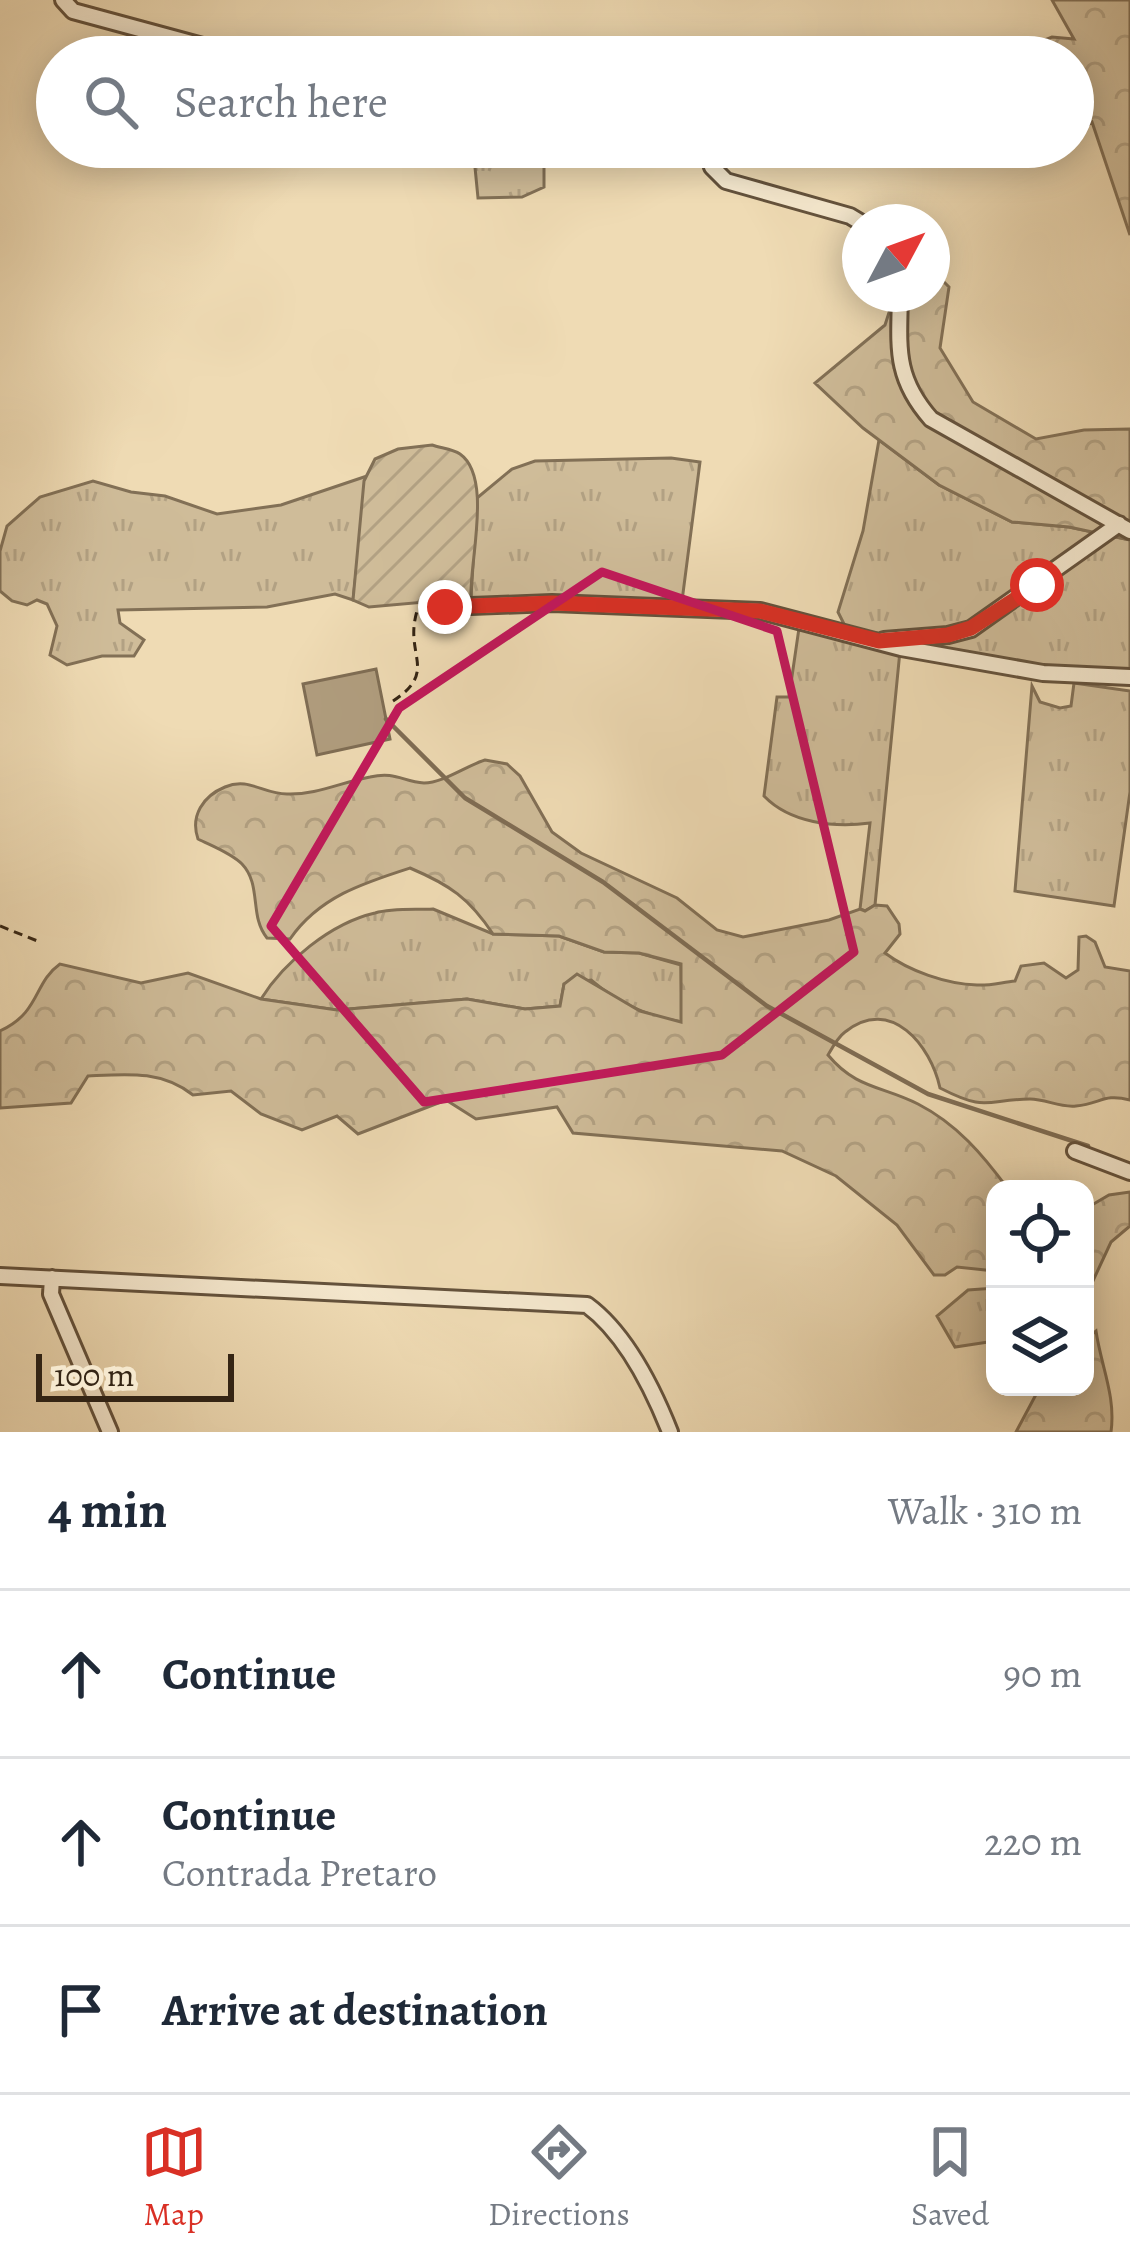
<!DOCTYPE html>
<html lang="en">
<head>
<meta charset="utf-8">
<style>
	:root { --surface:#fff; --page:#f6f6f7; --text:#1f2937; --muted:#747a83; --line:#e0e1e3; --accent:#d93025 }
	body { margin:0; font-family:Alegreya,serif; background:var(--page); color:var(--text) }
	.controls { position:absolute; right:36px; bottom:36px; display:grid; overflow:hidden; border-radius:24px; box-shadow:0 6px 30px #0003 }
	.controls button { width:108px; height:108px; display:grid; place-items:center; padding:0; border:0; border-bottom:3px solid var(--line); background:var(--surface); color:var(--text); font:60px sans-serif }
	.compass { position:absolute; left:842px; top:204px; width:108px; height:108px; border-radius:50%; background:var(--surface); box-shadow:0 6px 30px #0003; rotate:49deg }
	.scale { position:absolute; left:36px; bottom:30px; width:198px; box-sizing:border-box; padding-left:12px; border:6px solid #352514; border-top:0; font-size:33px; line-height:42px; white-space:nowrap; color:#352514; -webkit-text-stroke:9px #f5e8ce; paint-order:stroke }
	.stop { position:absolute; width:36px; height:36px; margin:-27px; border:9px solid #d93025; border-radius:50%; background:#fff }
	.stop.end { background:#d93025; border-color:#fff; box-shadow:0 3px 12px #0008 }
	.list { margin:0; padding:0; list-style:none }
	h2 { display:flex; justify-content:space-between; align-items:center; height:156px; margin:0; padding:0 48px; font-size:51px }
	h2 small { font-size:39px; font-weight:400; color:var(--muted) }
	.list li { display:grid; grid-template-columns:78px 1fr auto; gap:36px; align-items:center; box-sizing:border-box; height:168px; padding:0 48px; border-top:3px solid var(--line) }
	.list b { display:block; font-size:45px; white-space:nowrap }
	.list p { margin:0; font-size:39px; white-space:nowrap; color:var(--muted) }
	.list em { font-size:39px; font-style:normal; color:var(--muted) }
	.icon { flex:none; width:66px; height:66px; fill:none; stroke:currentColor; stroke-width:2; stroke-linecap:round; stroke-linejoin:round }
	.map { position:relative; flex:none; width:1130px; height:1432px; overflow:hidden }
	.search { position:absolute; background:var(--surface); box-shadow:0 6px 30px #0003; left:36px; right:36px; top:36px; height:132px; display:flex; align-items:center; gap:30px; box-sizing:border-box; padding:0 42px; border-radius:66px; color:var(--muted); font-size:45px }
	.sheet { height:660px; background:var(--surface) }
	nav { display:flex; justify-content:space-around; align-items:center; box-sizing:border-box; height:168px; border-top:3px solid var(--line); background:var(--surface); font-size:33px; color:var(--muted) }
	nav a { display:grid; justify-items:center; gap:6px }
	nav .on { color:var(--accent) }
	.map>svg:first-child { display:block }
	.grass { fill:url(#grass-tufts); stroke:#827056; stroke-width:3 }
	.forest { fill:url(#forest-crowns); stroke:#827056; stroke-width:3 }
	.garden { fill:url(#garden-furrows); stroke:#827056; stroke-width:3 }
	.water { fill:#b09d7e; stroke:#7f6d54; stroke-width:3 }
	.lines { fill:none; stroke-linecap:round; stroke-linejoin:round }
	.stream { stroke:#7f6d54; stroke-width:4.5 }
	.minor-casing { stroke:#64523c; stroke-width:20 }
	.path { stroke:#352514; stroke-width:3; stroke-dasharray:9 6; stroke-linecap:butt }
	.minor { stroke:#f5e8ce; stroke-width:14 }
	.route { stroke:#d93025; stroke-width:15 }
	.marked { fill:none; stroke:#c2185b; stroke-width:9; stroke-linejoin:round }
</style>
</head>
<body>
<div class="map">
<svg width="1130" height="1432" viewBox="0 0 1130 1432">
	<defs>
		<pattern id="grass-tufts" width="24" height="20" patternUnits="userSpaceOnUse" patternTransform="scale(3)"><rect width="24" height="20" fill="#cfbc99"/><path d="M3 7l-1-3M5 7V3M7 7l1-3M15 17l-1-3M17 17v-4M19 17l1-3" fill="none" stroke="#b2a183"/></pattern>
		<pattern id="forest-crowns" width="20" height="18" patternUnits="userSpaceOnUse" patternTransform="scale(3)"><rect width="20" height="18" fill="#cfbc99"/><path d="M2 6a3 3 0 1 1 6 0M12 15a3 3 0 1 1 6 0" fill="none" stroke="#b2a183"/></pattern>
		<pattern id="garden-furrows" width="10" height="10" patternUnits="userSpaceOnUse" patternTransform="scale(3)"><rect width="10" height="10" fill="#cfbc99"/><path d="M-1 1l2-2M0 10L10 0M9 11l2-2" fill="none" stroke="#b2a183"/></pattern>
	</defs>
	<rect width="100%" height="100%" fill="#efdbb4"/>
	<filter id="stains"><feTurbulence type="fractalNoise" baseFrequency=".00167" numOctaves="4"/><feColorMatrix values="0 0 0 0 .2 0 0 0 0 .09 0 0 0 0 .02 0 0 0 .5 -.17"/></filter>
	<radialGradient id="worn" r=".72"><stop offset=".6" stop-color="#630" stop-opacity="0"/><stop offset="1" stop-color="#630" stop-opacity=".3"/></radialGradient>
	<path class="grass" d="M473 147H544V187L522 197 478 198Z
		M879 440 939 485 1012 522 1069 527 1130 540V669C1055 679 974 655 901 642L902 636C883 631 865 635 846 628L838 612 863 531Z
		M671 458 700 462 682 601 471 598 477 498 512 469 535 461Z
		M367 476 353 600 335 594 267 607 118 610 120 623 144 640 134 656H102L67 665 50 655 57 626 47 604 37 600 27 605 12 601 0 591V551L7 526 40 497 93 481 131 492 165 496 217 514 281 505Z
		M799 628 900 651 875 905 865 911 860 909 870 823C834 828 790 823 764 796L777 697H789Z
		M1074 683 1130 691V792L1114 906 1015 891 1032 686 1040 702 1060 708 1071 706Z
		M433 909 493 934 559 936 604 952 639 953 681 965 682 1022C646 1016 618 1003 591 980L564 984 560 1006 525 1009 467 999 337 1010 261 999C284 962 331 923 375 913 393 908 415 910 433 909Z
		M995 1288V1341L955 1347 937 1316 968 1290Z"/>
	<path class="forest" d="M1052 0H1130V235L1092 122 1073 136V57H1002L1052 37 1074 39Z
		M932 270 949 287 940 348 973 402 1036 439 1084 430 1130 429V540L1069 527 1012 522 939 485 863 428 815 383 885 325 895 294H932Z
		M485 760 507 764 520 776 552 832 581 853 677 898 717 930 743 937 829 920 860 909 865 911 875 905 887 906 899 924 900 934 885 953C909 971 946 984 977 985 989 986 1003 982 1015 981L1021 966 1044 963 1066 978 1078 970 1079 937 1086 936 1095 942 1105 967 1130 971V1100C1103 1093 1101 1104 1076 1106 1060 1108 1046 1099 1030 1099 984 1100 987 1112 940 1088 931 1046 891 995 845 1032 838 1037 832 1048 828 1055 856 1089 883 1086 918 1104 957 1124 983 1155 1008 1189H995V1271L957 1267 945 1275H934L897 1225 836 1176 782 1151 573 1133 557 1107 476 1119 446 1100 358 1134 337 1116 302 1130 261 1114 231 1091 193 1095C161 1070 127 1074 88 1076L71 1103 0 1108V1031C41 1012 33 983 60 964L141 983 188 973 261 999 337 1010 467 999 525 1009 560 1006 564 984 577 974 640 1011 681 1022V964L639 953 604 952 559 936 493 934C469 898 450 885 410 868 363 883 319 897 290 939L267 938C249 916 262 885 242 864 231 853 212 846 198 839 190 816 203 796 225 787 249 777 263 794 287 794 316 795 342 782 370 777 396 771 403 782 424 783 443 783 466 766 485 760Z
		M1130 1192V1226L1111 1242 1085 1298V1209L1109 1195Z
		M1096 1331C1101 1366 1116 1396 1111 1432H1016L1040 1387H1085V1340Z"/>
	<path class="garden" d="M432 445C440 448 453 449 460 454 493 477 469 563 471 598L369 607 353 600 364 481 375 459 398 449Z"/>
	<path class="water" d="M376 669 390 739 317 755 303 684Z"/>
	<g class="lines">
		<path class="stream" d="M386 719 465 798 603 882 767 1006 928 1094 1088 1146"/>
		<g class="minor-casing">
			<path id="minor" d="M63 0 73 11 243 57
				M706 147 712 167 726 181 850 216 860 222
				M900 294C899 347 894 377 931 419L1130 531
				M445 607 552 603 760 611 901 648 1043 673 1130 677
				M884 640 948 635 971 629 1119 524
				M1075 1151 1130 1172
				M0 1276 587 1305C625 1333 653 1389 670 1432
				M52 1278 51 1294 110 1432"/>
		</g>
		<path class="path" d="M393 701C440 670 402 655 418 608
			M0 926 40 942"/>
		<use href="#minor" class="minor"/>
	</g>
	<g class="lines">
		<path class="route" d="M445 607 552 603 760 611 879 641 948 635 971 628 1037 585"/>
	</g>
	<path class="marked" d="M602 572 777 631 854 952 722 1055 424 1102 271 926 399 708Z"/>
	<rect width="100%" height="100%" filter="url(#stains)"/>
	<rect width="100%" height="100%" fill="url(#worn)"/>
</svg>
<div class="controls">
<button><svg class="icon" aria-label="locate" viewBox="0 0 24 24"><circle cx="12" cy="12" r="6"/><path d="M12 2v4M12 18v4M2 12h4M18 12h4"/></svg></button>
<button><svg class="icon" aria-label="layers" viewBox="0 0 24 24"><path d="M12 4l9 5-9 5-9-5zM3 14l9 5 9-5"/></svg></button>
</div>
<svg class="compass" viewBox="-18 -18 36 36"><path d="M0-13l5 13h-10z" fill="#e53935"/><path d="M0 13l5-13h-10z" fill="#747a83"/></svg>
<div class="scale">100 m</div>
<div class="stop" style="left:1037px;top:585px"></div>
<div class="stop end" style="left:445px;top:607px"></div>
<div class="search"><svg class="icon" aria-label="search" viewBox="0 0 24 24"><circle cx="10" cy="10" r="6"/><path d="M15 15l6 6"/></svg>Search here</div>
</div>
<section class="sheet">
<h2>4 min<small>Walk · 310 m</small></h2>
<ul class="list">
<li><svg class="icon" aria-label="ahead" viewBox="0 0 24 24"><path d="M12 20V5M6 11l6-6 6 6"/></svg><div><b>Continue</b></div><em>90 m</em></li>
<li><svg class="icon" aria-label="ahead" viewBox="0 0 24 24"><path d="M12 20V5M6 11l6-6 6 6"/></svg><div><b>Continue</b><p>Contrada Pretaro</p></div><em>220 m</em></li>
<li><svg class="icon" aria-label="arrive" viewBox="0 0 24 24"><path d="M6 21V4h12l-3 4 3 4H6"/></svg><div><b>Arrive at destination</b></div></li>
</ul>
</section>
<nav>
<a class="on"><svg class="icon" aria-label="map" viewBox="0 0 24 24"><path d="M3 6l6-2 6 2 6-2v14l-6 2-6-2-6 2zM9 4v14M15 6v14"/></svg>Map</a>
<a><svg class="icon" aria-label="directions" viewBox="0 0 24 24"><path d="M12 3l9 9-9 9-9-9zM9 14v-3h6M13 9l2 2-2 2"/></svg>Directions</a>
<a><svg class="icon" aria-label="saved" viewBox="0 0 24 24"><path d="M7 4h10v16l-5-4-5 4z"/></svg>Saved</a>
</nav>
</body>
</html>
